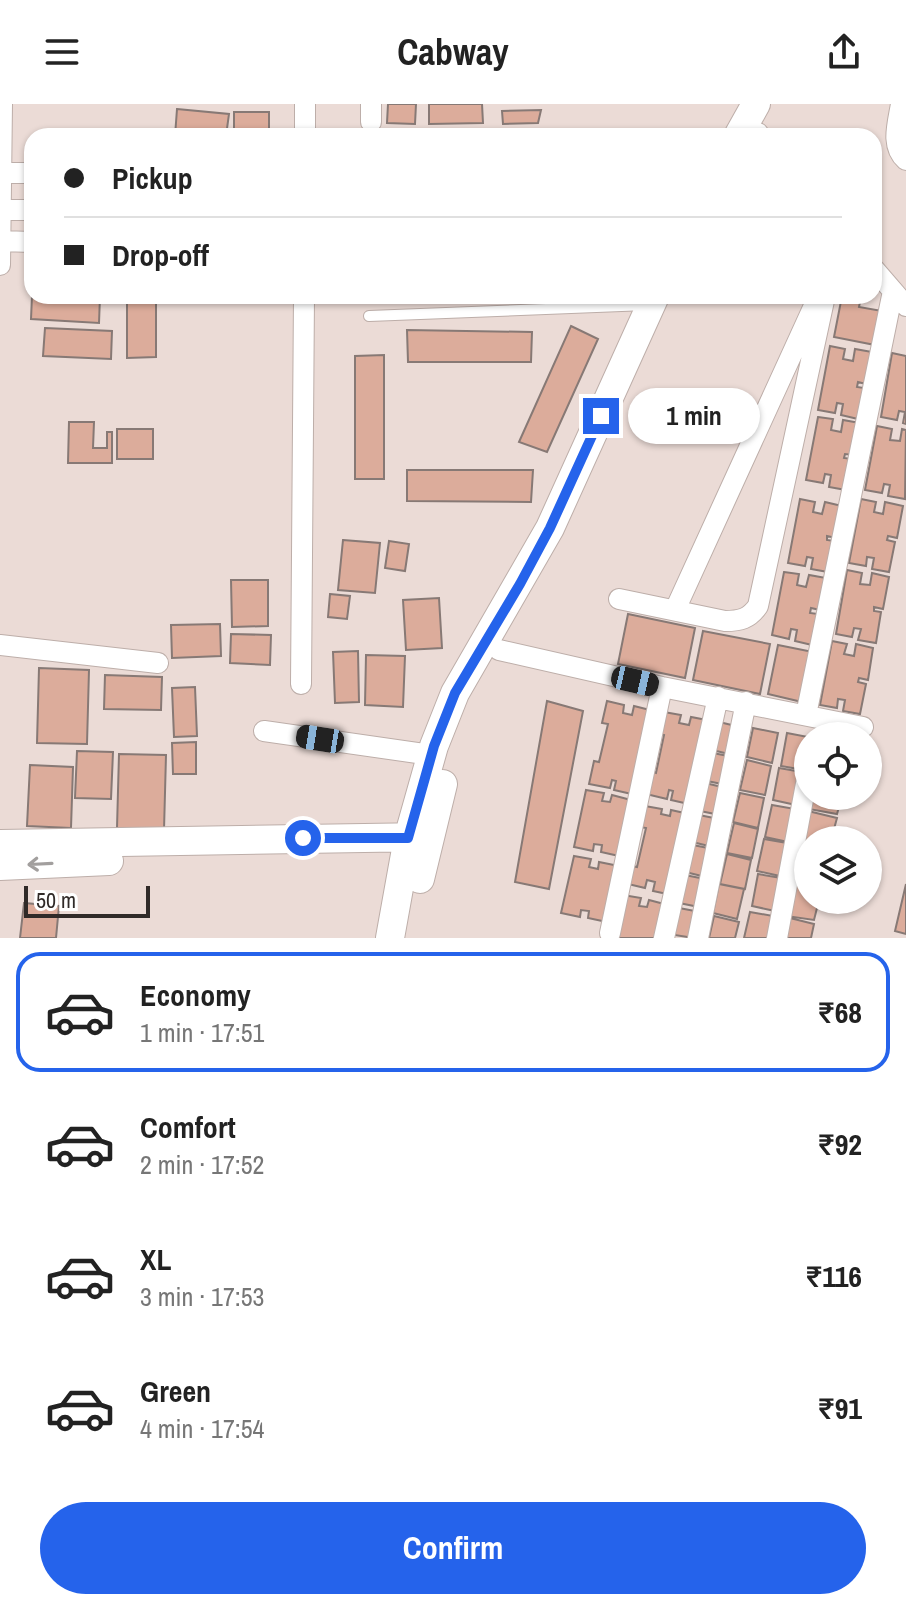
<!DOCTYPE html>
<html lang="en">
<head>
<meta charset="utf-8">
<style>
  body { margin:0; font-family:"Archivo Narrow",sans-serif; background:#f2f2f2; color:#222; height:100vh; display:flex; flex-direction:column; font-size:30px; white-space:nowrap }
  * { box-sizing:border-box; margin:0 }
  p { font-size:26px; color:#767676 }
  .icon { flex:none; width:44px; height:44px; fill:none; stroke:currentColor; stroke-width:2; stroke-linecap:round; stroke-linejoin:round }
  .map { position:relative; height:834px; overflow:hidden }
  .side { display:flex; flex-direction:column; background:#fff; flex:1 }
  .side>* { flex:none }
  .guide { position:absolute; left:24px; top:24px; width:858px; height:176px; border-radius:24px; box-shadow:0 2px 6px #0004; display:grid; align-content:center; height:176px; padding:0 40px; background:#fff }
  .tools { position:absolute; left:794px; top:618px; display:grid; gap:16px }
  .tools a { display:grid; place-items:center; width:88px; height:88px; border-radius:50%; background:#fff; box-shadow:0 2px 6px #0004; font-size:40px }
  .scale { position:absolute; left:24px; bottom:20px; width:126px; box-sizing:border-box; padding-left:8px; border:4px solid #302a28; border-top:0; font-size:22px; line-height:28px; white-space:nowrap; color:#302a28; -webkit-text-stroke:6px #fff; paint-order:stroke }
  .end { position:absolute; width:36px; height:36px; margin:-18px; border:10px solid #2563eb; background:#fff; box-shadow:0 0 0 4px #fff }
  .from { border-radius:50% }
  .bubble { position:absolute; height:56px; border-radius:28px; background:#fff; box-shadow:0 2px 6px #0004; font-size:26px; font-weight:700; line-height:56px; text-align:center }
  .car { position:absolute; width:24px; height:48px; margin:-24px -12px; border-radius:10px; box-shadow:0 0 6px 2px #0007; background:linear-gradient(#222 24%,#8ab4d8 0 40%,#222 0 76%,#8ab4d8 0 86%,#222 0) }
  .guide b { display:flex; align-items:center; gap:28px; height:76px; font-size:30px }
  .guide b+b { border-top:2px solid #e0e0e0 }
  .guide i { width:20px; height:20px; background:#222 }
  ul { padding:14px 0 0; list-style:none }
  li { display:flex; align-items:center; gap:24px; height:120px; margin:0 16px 12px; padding:0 24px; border:4px solid transparent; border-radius:24px }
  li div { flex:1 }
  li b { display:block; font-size:30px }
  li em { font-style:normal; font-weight:700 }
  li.active { border-color:#2563eb }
  li>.icon { width:72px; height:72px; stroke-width:1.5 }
  .button { display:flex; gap:16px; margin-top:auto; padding:16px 40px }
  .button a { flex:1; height:92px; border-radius:48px; background:#2563eb; color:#fff; font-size:32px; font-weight:700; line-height:92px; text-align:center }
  header { display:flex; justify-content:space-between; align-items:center; height:104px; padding:0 40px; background:#fff; font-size:36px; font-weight:700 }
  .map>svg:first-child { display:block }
  .building { fill:#dcac9b; stroke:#877975; stroke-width:2 }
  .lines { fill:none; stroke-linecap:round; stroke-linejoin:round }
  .lane-casing { stroke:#bdaea9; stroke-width:12 }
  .street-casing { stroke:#bdaea9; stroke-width:22 }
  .secondary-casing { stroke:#bdaea9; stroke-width:30 }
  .lane { stroke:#fff; stroke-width:10 }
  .street { stroke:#fff; stroke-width:20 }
  .secondary { stroke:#fff; stroke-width:28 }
  .oneway { stroke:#a29f9e }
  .route { stroke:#2563eb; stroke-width:10 }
</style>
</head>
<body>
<header><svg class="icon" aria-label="menu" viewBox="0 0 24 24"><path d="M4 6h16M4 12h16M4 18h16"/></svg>Cabway<svg class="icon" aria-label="share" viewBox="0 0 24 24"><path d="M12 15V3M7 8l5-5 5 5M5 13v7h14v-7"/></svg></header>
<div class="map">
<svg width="906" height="834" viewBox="0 0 906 834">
  <rect width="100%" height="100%" fill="#ebdbd6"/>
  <path class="building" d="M388,0H416L415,20L387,19Z
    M429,0H482L483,19L429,20Z
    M177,5L229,10L226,32H175Z
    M541,6L538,19L503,20L502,7Z
    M234,8H269V32H234Z
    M32,192H100L99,219L31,215Z
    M127,192H156V253L127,254Z
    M842,192L861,193L859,203L882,207L875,241L834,233Z
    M571,222L598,235L547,348L519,338Z
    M45,224L112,227L111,255L43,252Z
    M407,226L532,228L531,258H408Z
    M830,242L845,245L843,255L853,257L855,245L872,248L866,280L858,278L857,283L864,284L858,315L841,311L843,300L837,299L835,309L818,306Z
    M892,249L906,252V320L903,319L905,308L899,307L897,316L881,313Z
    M384,251V375H355V252Z
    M818,313L833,315L831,326L841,328L843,316L860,319L854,351L845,350L844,354L852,355L846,386L829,383L831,371L825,370L823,379L806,376Z
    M69,318H94L93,344H107V328H112V359H68Z
    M877,322L892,325L890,336L900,337L902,325L906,326L905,395L888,392L890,381L884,380L882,389L865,386Z
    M117,325H153V355H117Z
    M407,366H533L531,398L407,397Z
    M800,395L815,398L813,408L822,410L825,398L842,402L836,434L827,432V436L834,437L828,468L811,465L813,454L807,453L805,462L788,459Z
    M861,395L876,398L874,408L883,410L885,398L903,402L897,434L888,432L887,436L895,438L889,468L872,465L874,454L867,453L866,462L849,459Z
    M343,436L380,439L375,489L338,486Z
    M389,437L409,440L405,467L385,464Z
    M847,466L862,469L860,480L870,481L872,469L889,473L883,505L874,503V507L881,508L876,539L858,536L861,525L854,524L852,533L836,530Z
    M784,468L799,470L797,481L806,483L809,471L826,474L820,506L811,504L810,509L818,510L812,541L795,537L797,526L791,525L789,535L772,531Z
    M231,476H268V522L232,523Z
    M330,490L350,492L347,515L328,513Z
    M439,494L442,544L406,546L403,496Z
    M628,510L695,524L685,574L618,560Z
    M220,520L221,552L172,554L171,521Z
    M703,527L770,540L760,590L693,576Z
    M231,530L271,531L270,561L230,559Z
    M832,537L847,540L844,550L854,552L856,540L873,544L868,576L859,574L858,578L866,580L860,610L843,607L845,596L838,595L837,604L820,601Z
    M778,541L813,548L802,598L768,590Z
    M358,547L359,598L335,599L333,548Z
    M366,551L405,552L403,603L365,601Z
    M39,564L89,566L87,640L37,639Z
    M105,571L162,573L161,606L104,605Z
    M195,583L197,632L174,633L172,584Z
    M547,597L583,607L549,785L515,778Z
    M607,597L624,601L623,609L632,611L634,602L650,606L636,691L614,686L616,677L612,676L610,684L589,680L594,657L599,658L608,620L602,619Z
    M664,608L681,611L679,619L689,621L691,613L707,616L693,701L671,696L673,687L669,686L667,695L646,690L651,667L656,669L664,631L659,630Z
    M715,617L740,623L733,651L708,645Z
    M753,624L778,629L772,659L747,653Z
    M787,629L808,633L804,666L781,662Z
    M196,638V670H173L172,639Z
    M77,647L113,648L111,695L75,694Z
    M708,648L733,653L727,681L702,676Z
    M119,650L166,651L164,726L117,724Z
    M747,656L771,662L765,691L740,686Z
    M30,661L73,663L71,724L27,722Z
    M779,664L802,668L796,701L773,696Z
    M701,678L726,684L720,711L695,706Z
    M586,686L604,689L602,697L610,698L612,691L631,696L619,752L601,748L602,741L594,740L593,747L574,743Z
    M740,689L764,694L758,724L733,718Z
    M812,692H842L837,710L809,705Z
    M772,701L795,705L788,738L765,733Z
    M645,702L662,705L661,710L670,712L671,706L689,710L672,791L653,787L655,778L647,776L645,784L628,780L632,762L637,763L646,724L640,723Z
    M808,707L837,714L831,736H808V742L801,741Z
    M694,710L719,715L713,743L688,737Z
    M734,719L758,725L752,754L727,749Z
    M764,735L787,739L780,772L757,767Z
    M688,740L713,745L706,773L681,767Z
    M802,744L808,745V780L794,777Z
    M727,750L751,756L745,785L720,780Z
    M574,752L591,755L589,763L598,765L599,758L619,762L607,818L588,814L589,807L581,806L580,813L561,809Z
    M680,770L705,775L699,803L674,798Z
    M758,770L781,774L775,807L752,802Z
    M794,779L808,782V796H819L814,816L786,812Z
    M719,780L744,785L737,815L713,809Z
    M906,780V830L895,827Z
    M623,791L641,794L639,802L647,803L649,796L668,801L661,834H614Z
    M24,799L59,802L56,834H20Z
    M674,803L700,808L694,834L668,830Z
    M750,808L773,812L768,834H744Z
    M714,812L739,818L735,834H709Z
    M786,813L814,820L811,834H782Z"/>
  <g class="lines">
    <g class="lane-casing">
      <path id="lane" d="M369,212L647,201"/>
    </g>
    <g class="street-casing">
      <path id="street" d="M371,0V18
        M901,0C898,19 890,42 906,56
        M758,29L760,32
        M305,32V0
        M1,69H32
        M1,106H32
        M0,137L32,138
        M0,161L2,0
        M874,165L906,202
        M619,495L725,517C740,517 749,515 758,502L825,192
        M675,506L813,204
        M0,541L158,559
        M499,546L662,583L863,623
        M301,580L304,192
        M806,611L893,187
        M264,627L431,651
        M610,829L662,583
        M664,834L718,593
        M698,834L746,598
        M777,834L808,669"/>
    </g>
    <g class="secondary-casing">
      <path id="secondary" d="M738,32L756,0
        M0,740L427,733
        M0,762L109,757
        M420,775L443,680
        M390,834L408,734L434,642L455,589L550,424L655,192"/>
    </g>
    <use href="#lane" class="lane"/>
    <use href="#street" class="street"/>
    <use href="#secondary" class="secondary"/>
  </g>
  <defs><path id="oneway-shaft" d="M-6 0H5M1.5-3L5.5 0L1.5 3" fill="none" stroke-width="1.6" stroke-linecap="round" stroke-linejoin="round" transform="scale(2)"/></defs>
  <use class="oneway" href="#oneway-shaft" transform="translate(40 760) rotate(177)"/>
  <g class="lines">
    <path class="route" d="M303,734H408L434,642L455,589L520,480L550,424L601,312"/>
  </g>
</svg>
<div class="tools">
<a><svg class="icon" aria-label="locate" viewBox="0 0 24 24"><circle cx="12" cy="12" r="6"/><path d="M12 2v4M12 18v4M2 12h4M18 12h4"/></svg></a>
<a><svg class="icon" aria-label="layers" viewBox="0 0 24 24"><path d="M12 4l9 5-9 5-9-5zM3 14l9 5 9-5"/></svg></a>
</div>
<div class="scale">50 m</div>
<i class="end from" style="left:303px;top:734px"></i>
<i class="end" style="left:601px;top:312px"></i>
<div class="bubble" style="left:628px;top:284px;width:132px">1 min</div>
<i class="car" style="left:635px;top:577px;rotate:103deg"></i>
<i class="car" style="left:320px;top:635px;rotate:279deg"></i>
<div class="guide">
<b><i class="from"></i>Pickup</b>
<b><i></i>Drop-off</b>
</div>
</div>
<section class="side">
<ul>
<li class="active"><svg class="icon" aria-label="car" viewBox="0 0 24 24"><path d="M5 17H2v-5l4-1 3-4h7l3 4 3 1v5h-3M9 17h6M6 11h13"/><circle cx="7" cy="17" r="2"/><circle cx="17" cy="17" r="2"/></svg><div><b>Economy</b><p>1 min · 17:51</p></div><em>₹68</em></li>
<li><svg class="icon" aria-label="car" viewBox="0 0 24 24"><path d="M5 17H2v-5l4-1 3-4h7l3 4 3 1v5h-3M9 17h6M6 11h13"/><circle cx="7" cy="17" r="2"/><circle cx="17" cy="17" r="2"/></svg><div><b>Comfort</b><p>2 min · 17:52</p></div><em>₹92</em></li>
<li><svg class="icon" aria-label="car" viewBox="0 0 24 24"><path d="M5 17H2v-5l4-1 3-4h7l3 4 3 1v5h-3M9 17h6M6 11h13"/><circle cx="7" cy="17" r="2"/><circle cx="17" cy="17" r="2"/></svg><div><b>XL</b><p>3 min · 17:53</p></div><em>₹116</em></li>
<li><svg class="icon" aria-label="car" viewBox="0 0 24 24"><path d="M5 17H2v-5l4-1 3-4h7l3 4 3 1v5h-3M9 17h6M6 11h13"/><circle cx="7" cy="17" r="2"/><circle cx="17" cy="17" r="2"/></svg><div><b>Green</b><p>4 min · 17:54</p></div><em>₹91</em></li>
</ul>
<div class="button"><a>Confirm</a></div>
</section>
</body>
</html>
